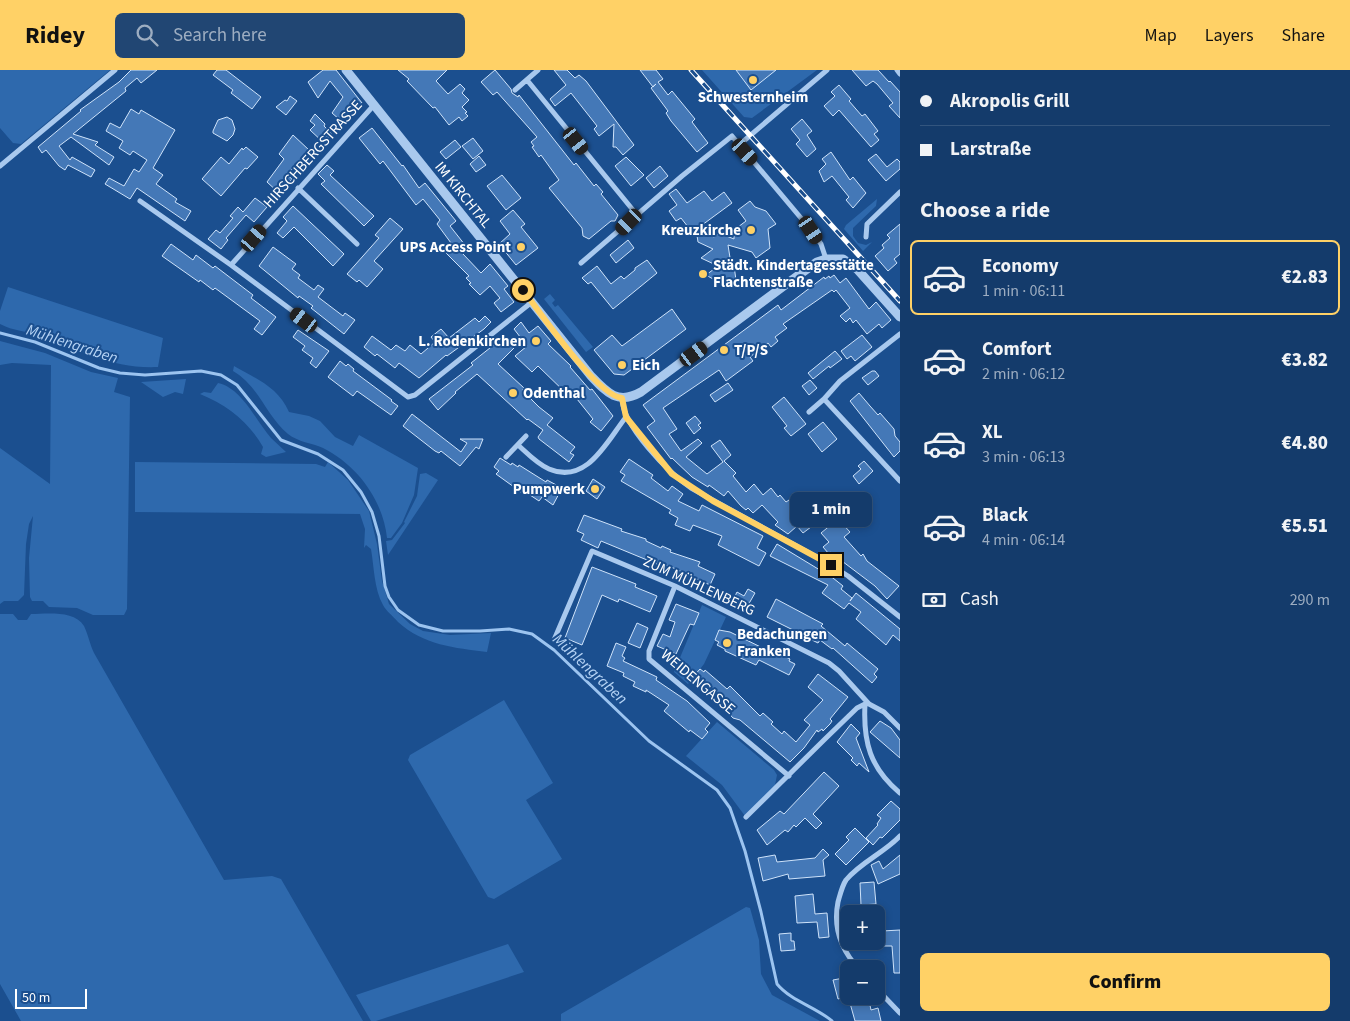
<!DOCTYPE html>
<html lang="en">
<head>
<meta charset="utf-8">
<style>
  body { margin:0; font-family:"Source Sans 3",sans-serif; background:#214673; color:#f1f3f6; height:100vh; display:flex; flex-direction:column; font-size:19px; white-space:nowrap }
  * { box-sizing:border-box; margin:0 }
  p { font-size:16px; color:#9dadc1 }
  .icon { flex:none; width:28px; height:28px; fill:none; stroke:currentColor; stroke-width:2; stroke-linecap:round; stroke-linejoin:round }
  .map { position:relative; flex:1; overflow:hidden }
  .panel { display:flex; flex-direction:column; background:#143b6b; width:450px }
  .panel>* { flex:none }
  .hud { display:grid; align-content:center; height:110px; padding:0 20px; background:#143b6b }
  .controls { position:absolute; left:840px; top:835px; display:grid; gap:10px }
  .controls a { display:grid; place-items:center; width:45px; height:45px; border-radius:8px; background:#143b6b; box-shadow:0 2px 8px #0003,0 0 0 1px #33557e; font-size:25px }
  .scale { position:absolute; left:15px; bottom:12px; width:72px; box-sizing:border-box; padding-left:5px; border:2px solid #fff; border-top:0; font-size:14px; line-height:18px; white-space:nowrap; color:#fff; -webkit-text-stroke:4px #1b4f8f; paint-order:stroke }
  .end { position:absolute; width:22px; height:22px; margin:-11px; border:6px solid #ffd166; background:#111; box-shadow:0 0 0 2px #111 }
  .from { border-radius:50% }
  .bubble { position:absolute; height:35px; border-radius:8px; background:#143b6b; box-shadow:0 2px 8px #0003,0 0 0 1px #33557e; font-size:16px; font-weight:800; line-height:35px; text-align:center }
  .car { position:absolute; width:15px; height:30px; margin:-15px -8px; border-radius:6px; box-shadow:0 0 4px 1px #0007; background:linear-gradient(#222 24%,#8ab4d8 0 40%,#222 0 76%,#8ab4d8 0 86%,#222 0) }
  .hud b { display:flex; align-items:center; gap:18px; height:48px; font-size:19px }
  .hud b+b { border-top:1px solid #33557e }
  .hud i { width:12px; height:12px; background:#f1f3f6 }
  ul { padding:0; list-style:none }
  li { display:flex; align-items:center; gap:15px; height:75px; margin:0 10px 8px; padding:0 10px; border:2px solid transparent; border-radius:8px }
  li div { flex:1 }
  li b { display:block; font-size:19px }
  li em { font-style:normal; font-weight:800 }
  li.current { border-color:#ffd166 }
  li>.icon { width:45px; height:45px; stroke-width:1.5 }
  h2 { padding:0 20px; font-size:22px; line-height:60px }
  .pay { display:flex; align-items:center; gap:12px; height:55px; padding:0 20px; font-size:19px }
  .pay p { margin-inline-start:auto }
  .cta { display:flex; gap:10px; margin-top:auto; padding:10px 20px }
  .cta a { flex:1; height:58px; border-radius:8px; background:#ffd166; color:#111; font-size:20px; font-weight:800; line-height:58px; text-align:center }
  header { display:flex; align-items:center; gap:30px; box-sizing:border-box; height:70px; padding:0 25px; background:#ffd166; color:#111 }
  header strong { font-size:24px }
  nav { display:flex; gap:28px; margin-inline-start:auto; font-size:18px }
  .search { width:350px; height:45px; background:#214673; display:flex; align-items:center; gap:12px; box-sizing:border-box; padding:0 18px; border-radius:8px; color:#9dadc1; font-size:19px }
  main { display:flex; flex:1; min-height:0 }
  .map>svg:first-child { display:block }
  .green { fill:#2e69ad }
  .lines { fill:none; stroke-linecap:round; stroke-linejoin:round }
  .stream { stroke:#9cc4f0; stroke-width:3 }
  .building { fill:#4478b7; stroke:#cfe3fa }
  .minor { stroke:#a9c9ee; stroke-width:5 }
  .tertiary { stroke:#a9c9ee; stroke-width:9 }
  .rail-casing { stroke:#fff; stroke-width:5 }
  .rail { stroke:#1b4f8f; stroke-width:3; stroke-dasharray:9; stroke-linecap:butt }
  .route { stroke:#ffd166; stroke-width:6 }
  .poi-dot { fill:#ffd166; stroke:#1b4f8f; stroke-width:2 }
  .labels { text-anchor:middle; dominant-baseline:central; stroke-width:4; stroke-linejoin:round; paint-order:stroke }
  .poi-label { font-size:15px; font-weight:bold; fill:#fff; stroke:#1b4f8f; text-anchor:start }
  .street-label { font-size:15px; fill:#fff; stroke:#1b4f8f }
  .water-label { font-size:16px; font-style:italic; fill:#b5d3f5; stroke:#1b4f8f }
</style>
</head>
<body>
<header>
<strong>Ridey</strong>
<div class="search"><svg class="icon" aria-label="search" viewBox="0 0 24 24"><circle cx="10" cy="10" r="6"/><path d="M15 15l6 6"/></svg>Search here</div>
<nav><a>Map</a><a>Layers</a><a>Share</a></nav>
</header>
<main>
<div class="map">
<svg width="900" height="951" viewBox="0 0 900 951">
  <rect width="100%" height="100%" fill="#1b4f8f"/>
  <path class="green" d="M0,0H110L21,74L13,73L0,58Z
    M702,0H817L752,48L744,47Z
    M877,129L876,136L853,158V166L858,173L866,175L872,172L863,181L844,159L846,155Z
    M8,217L163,268L158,297C112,299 82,281 40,266C27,261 13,261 0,254V241Z
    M550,224L555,230L552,233L555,237L558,235L593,277L586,282L544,229Z
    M0,271L45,283L91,302L118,308L114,322L130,327L127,539L124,545H93L77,538L49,537L43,531H32L30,527L29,488L33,446L29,454L26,474L24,525L18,531H4L0,534V378L50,414L51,295L12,293L0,295Z
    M234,296C257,309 278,317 289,342L309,346L320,351L335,367L353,376L359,365L418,398L414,425L402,453L391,468H387C383,430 357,395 323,378C312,373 298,372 288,364C266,346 259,316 233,301Z
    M186,309L183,324L175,322L163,327L141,312Z
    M218,313C242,318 256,351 271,368C276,373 281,377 286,382L266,387L261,384L263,377C249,352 227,335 200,324L204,322L211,323Z
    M135,392L316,394L325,397L328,392L348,410L369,441L377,474L382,511L389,534L410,554L423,561L450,565L491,563L487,582C455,578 423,575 398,552C393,546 386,541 383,535C374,519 374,496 371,479L366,475L364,478L365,459L360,444L135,442Z
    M426,403L438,410L388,485L386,471L392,470L405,453L404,452L417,426L420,404Z
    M702,535L726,547L704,594L688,614L674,602Z
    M0,544H13L18,550H27L31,544C47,544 74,540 84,556C88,564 90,575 94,583L224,810L272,806L281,809L363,951H21L0,914Z
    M504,630L553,713L526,730L562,789L494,829L488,827L408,690L410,685Z
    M717,652L774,700L777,705L775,715L745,746L722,715L686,686Z
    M746,837L750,838L759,870L761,904L772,925L820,951H561V944Z
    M508,874L524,902L376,951H371L356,925Z"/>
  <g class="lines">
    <path class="stream" d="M0,263L35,272L99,298L120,303L145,305L201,301L221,305L237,315L281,370L318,384L343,400L361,422L372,442L379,466L385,516L389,527L398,540L419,555L443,561H480L509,559L532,564L554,580L649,671L717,720L730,738L745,781L761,842L777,914C791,931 816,937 832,951"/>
  </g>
  <path class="building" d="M131,0H157L141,13L137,8L125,18L126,21L73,64L98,72L95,75L114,87L109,95L71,67L59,76L70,90L72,87L95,100L91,107L68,95L65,100L59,96L46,80L42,83L38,77L81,41L80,40L119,12Z
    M217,0H226L261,27L252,39L231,23L233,20L213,5Z
    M323,0H336L362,33L340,50L332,43L343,27L330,11L318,28L308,12Z
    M398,0H447L436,11L448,24L460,14L465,19L462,23L469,30L462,37L467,42L465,43L468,46L462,51L459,47L449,55L435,37L433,38L407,11L409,9Z
    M495,0L511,19L512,23L518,27L519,25L574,95L576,93L594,116L596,114L603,122L601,124L618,145L615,151H611L589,169L583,166L582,158L549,118L559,110L541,85L539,87L532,77L534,76L531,72L537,67L497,22L493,25L481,12Z
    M554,0H567L575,8L579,5L586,11L634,75L623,85L616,77H613L614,54L599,66L594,59L597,56L571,23L555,36L550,29L566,15Z
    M640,0H656L663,9L658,12L668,25L672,21L695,49L692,52L708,73L697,82L671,51L666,43L668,41L651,18L656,14L653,17Z
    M736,0H776L751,20Z
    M852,0H878L889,12L890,11L900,22V48L889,36L893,33L877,14L873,11L866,16Z
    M839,15L851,29L849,31L862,46L865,44L878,61L874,64L879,70L871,77L839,40L833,46L824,36L835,26L831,22Z
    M290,26L297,31L286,45L276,37L285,30L287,31Z
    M131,39L139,44L141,40L175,60L153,98L163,105L156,114L177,129L175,132L191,141L185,151L137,118L130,129L105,114L109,108L124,116L134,99L139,102L147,90L133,81L130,85L119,78L123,71L106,61L110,53L120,58Z
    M315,44L325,54L324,56L332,64L324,73L310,60L315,55L310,51Z
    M227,47L232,50L235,59L233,65L227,71L213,63V61L218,50Z
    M802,49L812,61L807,65L816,79L807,87L796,74L800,70L791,59Z
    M372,58L402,96L403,95L419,118L425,113L456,151L450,156L465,175L467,180L463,184L481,203L490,194L508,216L504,219L514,232L501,242L494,233L500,228L490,216L480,225L469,214L471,213L466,208L469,206L442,179L451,173L437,154L440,150L423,129L416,135L383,91L380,94L359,68Z
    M293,65L309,80L287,105L292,109L279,123L267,112L284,89L279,84Z
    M473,68L483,81L473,89L462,76Z
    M455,70L461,77L446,89L440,82Z
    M246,77L258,87L247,99L245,98L221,126L202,109L221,87L229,94L242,78L243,80Z
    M831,82L850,110L853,107L866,123L853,138L846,130L849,127L832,106L824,112L819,101L826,94L822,89Z
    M876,84L887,97L897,89L900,92V99L886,111L868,90Z
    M479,86L486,95L476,102L470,94Z
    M626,87L644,105L631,116L615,96Z
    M327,95L334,101L330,105L374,146L364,156L321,114L325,111L318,104Z
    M660,96L668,106L654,118L646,108Z
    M502,105L521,128L506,140L487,116Z
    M676,119L687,133L704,121L712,131L724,122L732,133L698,158L714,167L719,163L734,169V160L746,151L738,140L750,131L755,137L766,141L776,154L768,159L770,178L756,188L752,182L728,175L731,194L734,196L736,210L727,217L706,205L718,196L701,188L713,179L698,172L696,159L692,162L681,148L676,151L669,141L677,135L669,124Z
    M255,128L267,137L254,152L246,145L226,168L228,170L221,179L208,169L216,160L220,163L233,148L230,146L238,137L243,142Z
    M293,136L344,184L333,196L294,157L283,168L277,163L287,151L283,147Z
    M513,140L525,154L521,157L538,178L516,195L499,174L510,164L500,151Z
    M390,148L403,159L374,191L383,199L367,217L359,210L357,212L347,204L379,168L375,165Z
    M900,154V184L894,189L897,193L888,201L875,186L884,178L882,175L890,168L887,165Z
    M628,170L634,178L616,193L610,185Z
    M171,174L193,190L196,185L213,198L215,196L253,225L251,228L276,247L262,265L254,259L260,251L215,218L213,220L200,210L199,212L162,186Z
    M273,177L296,194L292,199L300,205L298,208L314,220L318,215L324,219L318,227L343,246L345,243L355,250L344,264L311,238L313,236L299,226L298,228L259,196Z
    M647,190L657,203L613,239L591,212L588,214L582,208L597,196L611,214L621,206L624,209L635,200V198Z
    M834,205L840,213L846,208L869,239L876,232L891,250L882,258L879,254L867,264L856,250L853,253L850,248L846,252L840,246L850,238L836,220L834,222L832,220L783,254L787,258L775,267L778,271L771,277L768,273L750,287L753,291L726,311L719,300L663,338L677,359L669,364L681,381L698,369L702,373L686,387L707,404L723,392L711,376L720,370L731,385L724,391L736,403L733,406L746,422L754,414L763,425L771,418L778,427L780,425L786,432L789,430L796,436L811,457L803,463L797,456L788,464L775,455L778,452L762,435L753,443L748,438L746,440L741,436L728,421L724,426L709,415L708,417L692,407L672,388L671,389L647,357L655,351L643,335L778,235L781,240L824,207L825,209L829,206L830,208Z
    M672,239L686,259L624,305L614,304L594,280L612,265L622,276Z
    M485,246L491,252L484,259L447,286L446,285L419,308L399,293L395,298L377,284L375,286L364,277L372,266L391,280L396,275L405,281L410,275L421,284L435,272L431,267L441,259L449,268L475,248L479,252Z
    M521,252L529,263L538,256L551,271L548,274L571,296L570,297L590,320L592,319L613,346L601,361L590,352L593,349L573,324L570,327L538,296L532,302L515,286L527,276L514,259Z
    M298,260L329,281L316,298L310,293L313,288L302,280L305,276L293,267Z
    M862,265L872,277L855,291L851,286L847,289L841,281Z
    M505,266L515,277L498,294L524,318L522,320L539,337L553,348L547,355L575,377L570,383L574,385L569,392L539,369L538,367L543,360L528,349L527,350L477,304L455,322L456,323L438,340L429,329L473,295L471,293Z
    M835,281L842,289L830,298L829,296L813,309L808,303Z
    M340,291L346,296L348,294L354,299L353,301L392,330L391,331L398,336L391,345L357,321L353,326L328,307Z
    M872,301H875L879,306L868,315L862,308Z
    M810,310L817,318L809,325L802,316Z
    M728,313L733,320L715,332L710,325Z
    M859,323L870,336L878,345L880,343L894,359L895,366L900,372V381L894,387L850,331Z
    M784,327L806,354L791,366L784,358L787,356L772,337Z
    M412,344L461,382L467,373L460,369H483L479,379L476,377L460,396L441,381L439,383L435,381L403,356Z
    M695,346L701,353L698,355L701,358L694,364L686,353Z
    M823,352L837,369L822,382L808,364Z
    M500,388L511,395L512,393L518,397L519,395L546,412L547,410L562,418L553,435L542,427L539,431L527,423L525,425L496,404L499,401L494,397Z
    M629,389L653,405L651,408L668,421L672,416L683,424L678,431L699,441L702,435L763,466L757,478L766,483L759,496L718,475L722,466L693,455L690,461L675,455L678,448L669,443L671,440L621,411L625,405L620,402Z
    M864,391L873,401L859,414L853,406L861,399L858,396Z
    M593,409L605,417L597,429L586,421Z
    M584,445L622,459L621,461L646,469V471L661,478L662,476L671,480L670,482L700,492L698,496L715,504L710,515L669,496H665L664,497L601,471L598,478L581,470L584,464L577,461Z
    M838,449L850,462L844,467L861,486L863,484L867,491L899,516L887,529L875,516L830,482L829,484L823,477L829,472L821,463Z
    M777,474L833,508L843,516L841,519L852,528L850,531L856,523L900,559V571L893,565L886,575L856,549L861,542L849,533L844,539L822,523L828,515L770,486Z
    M592,497L636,514L635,517L657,526L650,542L619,529L618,532L602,525L582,575L565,568Z
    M748,519L755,523L747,537L733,530L737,522L744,526Z
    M776,529L823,554L821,556L845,576L847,573L878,599L874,604L877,607L872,613L833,578L832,579L820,570L818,573L810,569L807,562L801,564L767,547Z
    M676,534L699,543L694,555L690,554L676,584L657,576L663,564L670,567L675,552L669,550Z
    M637,553L648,558L640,578L628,573Z
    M719,560L730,562L775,584L776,582L790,589L789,591L795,594L789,605L759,590L756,595L725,581V579L717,575L719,572L715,570Z
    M616,573L626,577L622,586L625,588L623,591L657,607L656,610L687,631L710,653L705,659L708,662L702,669L690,660L689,662L664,641L669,635L646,620V622L633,616L635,612L623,606L624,603L607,596Z
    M700,599L704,602L705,600L727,619L730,616L760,646L763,643L773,652L771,654L782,664L784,661L796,672L810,655L804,650L823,630L808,617L818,604L848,627L830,649L832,651L830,654L823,661L822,659L818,662L817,660L804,678L790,692L740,650L733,648L714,627L694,613L696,610L693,607Z
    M880,651L891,658L900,670V688L870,662Z
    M851,654L860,663L856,668L869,702L859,693L857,696L851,690L853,688L837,672Z
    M824,702L839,716L813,744L822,753L816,759L805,748L796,757L794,755L788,762L785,760L767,775L757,760L780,741L784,744Z
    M891,731L900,739V750L882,768L880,767L873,775L866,768L878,755L877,754L881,748L877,745Z
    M855,758L869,772L846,795L835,784L849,770L846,767Z
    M823,779L829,785L823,790L825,806L789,809L788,804L763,811L758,788L775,785L777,792L815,788Z
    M900,785V804L878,814L871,795L879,791L883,799Z
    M874,812L876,834L861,835L860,813Z
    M813,824L815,844L827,843L829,867L819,868L817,852L797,853L795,826Z
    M900,860V903H894L892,876H884L882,861Z
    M791,863V871H794L795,880L781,881L779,864Z
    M849,907L848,926H868L871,940L878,938L881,951H855L848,926L838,929L833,910Z"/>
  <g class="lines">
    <path class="minor" d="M897,0L900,4
      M527,10L637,145
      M515,20L538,0
      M739,75L827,0
      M0,96L115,0
      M298,118L357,174
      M140,131L231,195L408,327L415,325L532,232
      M866,167L867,154L900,122
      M581,193L682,106L732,66L811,160L821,174L826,189
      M231,195L374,35
      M622,328C622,356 669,403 691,418L831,495L848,506L900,547
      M824,329L900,411
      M809,342L824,329L840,311L900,264
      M518,375C527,383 537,394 549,399C587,415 607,371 626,347
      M506,387L526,366
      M675,516L649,581V589L789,706
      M554,570L592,481L675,516L829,593L839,601L869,634L884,642L900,658
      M866,634H865C863,672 870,698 900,723
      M746,747L825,669L857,638L865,634
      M859,899C841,880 833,857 838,832C840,825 842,816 846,810C861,792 884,783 900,766
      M876,918L900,943"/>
    <path class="tertiary" d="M346,0L591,306C607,323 618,335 641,322L800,204L817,192L826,189H843L857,199L900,247"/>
    <g class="rail-casing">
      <path id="rail" d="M691,0L900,231"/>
    </g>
    <use href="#rail" class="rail"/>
  </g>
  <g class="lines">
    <path class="route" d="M523,220C540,242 597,326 622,328L626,347L672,404L713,431L831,495"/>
  </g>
  <g class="poi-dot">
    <circle cx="753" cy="10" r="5"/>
    <circle cx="751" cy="160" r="5"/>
    <circle cx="521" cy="177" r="5"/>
    <circle cx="703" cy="204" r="5"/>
    <circle cx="536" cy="271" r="5"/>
    <circle cx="724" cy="280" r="5"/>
    <circle cx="622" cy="295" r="5"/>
    <circle cx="513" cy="323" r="5"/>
    <circle cx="595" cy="419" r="5"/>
    <circle cx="727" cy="573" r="5"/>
  </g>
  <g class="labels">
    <g class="poi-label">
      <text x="753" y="27" text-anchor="middle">Schwesternheim</text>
      <text x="741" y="160" text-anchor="end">Kreuzkirche</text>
      <text x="511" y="177" text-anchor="end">UPS Access Point</text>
      <text x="713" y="195">Städt. Kindertagesstätte<tspan x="713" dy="17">Flachtenstraße</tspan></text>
      <text x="526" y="271" text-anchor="end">L. Rodenkirchen</text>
      <text x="734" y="280">T/P/S</text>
      <text x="632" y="295">Eich</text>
      <text x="523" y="323">Odenthal</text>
      <text x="585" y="419" text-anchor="end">Pumpwerk</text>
      <text x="737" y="564">Bedachungen<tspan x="737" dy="17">Franken</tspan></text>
    </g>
    <g class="street-label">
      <text transform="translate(313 84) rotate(-48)">HIRSCHBERGSTRASSE</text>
      <text transform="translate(463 125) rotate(51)">IM KIRCHTAL</text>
      <text transform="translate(699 516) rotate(25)">ZUM MÜHLENBERG</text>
      <text transform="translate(698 612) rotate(40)">WEIDENGASSE</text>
    </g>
    <g class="water-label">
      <text transform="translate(72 274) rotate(18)">Mühlengraben</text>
      <text transform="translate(590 599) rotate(43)">Mühlengraben</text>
    </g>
  </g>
</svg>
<div class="controls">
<a>+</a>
<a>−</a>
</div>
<div class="scale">50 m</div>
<i class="end from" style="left:523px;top:220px"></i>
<i class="end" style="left:831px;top:495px"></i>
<div class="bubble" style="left:790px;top:422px;width:82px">1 min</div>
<i class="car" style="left:576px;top:71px;rotate:141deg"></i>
<i class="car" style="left:745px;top:82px;rotate:138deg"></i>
<i class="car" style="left:629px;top:152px;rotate:225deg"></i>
<i class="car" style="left:811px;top:160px;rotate:146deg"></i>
<i class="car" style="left:254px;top:168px;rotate:41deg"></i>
<i class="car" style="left:304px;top:250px;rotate:307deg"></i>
<i class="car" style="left:694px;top:284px;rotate:54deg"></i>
</div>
<section class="panel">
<div class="hud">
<b><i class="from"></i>Akropolis Grill</b>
<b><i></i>Larstraße</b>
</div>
<h2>Choose a ride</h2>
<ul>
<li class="current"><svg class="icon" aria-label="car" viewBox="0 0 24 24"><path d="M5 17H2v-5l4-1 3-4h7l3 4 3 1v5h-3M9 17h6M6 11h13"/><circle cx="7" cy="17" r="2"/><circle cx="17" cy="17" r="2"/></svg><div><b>Economy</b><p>1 min · 06:11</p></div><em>€2.83</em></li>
<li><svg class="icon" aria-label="car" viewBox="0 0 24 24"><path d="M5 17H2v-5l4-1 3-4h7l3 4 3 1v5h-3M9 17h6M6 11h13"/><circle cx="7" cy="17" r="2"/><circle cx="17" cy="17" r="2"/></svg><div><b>Comfort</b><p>2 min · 06:12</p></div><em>€3.82</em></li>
<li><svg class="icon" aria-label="car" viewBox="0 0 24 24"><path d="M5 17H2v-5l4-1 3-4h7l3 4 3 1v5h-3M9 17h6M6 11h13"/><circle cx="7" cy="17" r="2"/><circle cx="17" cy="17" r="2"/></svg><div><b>XL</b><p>3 min · 06:13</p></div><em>€4.80</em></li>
<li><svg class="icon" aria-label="car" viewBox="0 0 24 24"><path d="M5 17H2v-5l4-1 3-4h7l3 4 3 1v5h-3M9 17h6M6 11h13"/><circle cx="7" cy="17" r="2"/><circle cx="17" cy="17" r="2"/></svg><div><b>Black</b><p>4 min · 06:14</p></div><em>€5.51</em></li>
</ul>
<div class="pay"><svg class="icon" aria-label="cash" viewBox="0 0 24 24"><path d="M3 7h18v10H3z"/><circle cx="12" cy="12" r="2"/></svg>Cash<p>290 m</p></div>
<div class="cta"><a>Confirm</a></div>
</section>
</main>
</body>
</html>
